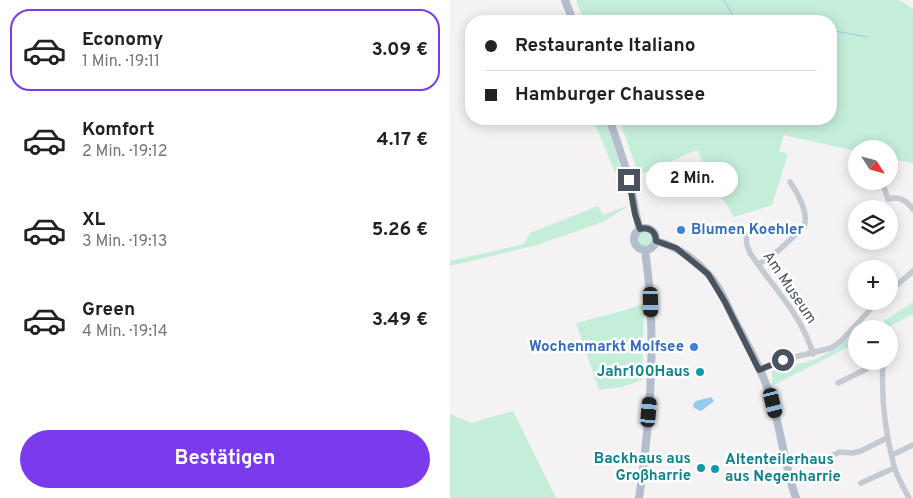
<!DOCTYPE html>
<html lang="de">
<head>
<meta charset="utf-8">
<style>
  body { margin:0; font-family:Overpass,sans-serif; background:#f6f6f6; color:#222; height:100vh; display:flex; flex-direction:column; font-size:19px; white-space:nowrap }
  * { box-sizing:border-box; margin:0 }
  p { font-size:16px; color:#767676 }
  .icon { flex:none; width:28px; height:28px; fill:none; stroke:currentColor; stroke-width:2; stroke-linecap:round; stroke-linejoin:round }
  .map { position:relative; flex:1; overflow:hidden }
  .panel { display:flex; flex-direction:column; background:#fff; width:450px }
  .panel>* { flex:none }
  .top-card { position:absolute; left:15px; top:15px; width:372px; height:110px; border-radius:20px; box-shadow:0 2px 12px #0003; display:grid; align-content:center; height:110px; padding:0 20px; background:#fff }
  .needle { width:32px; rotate:126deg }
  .buttons { position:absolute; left:398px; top:140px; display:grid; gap:10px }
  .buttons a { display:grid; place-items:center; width:50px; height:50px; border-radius:50%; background:#fff; box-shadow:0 2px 12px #0003; font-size:25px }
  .end { position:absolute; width:22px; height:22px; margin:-11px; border:6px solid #4a525e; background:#fff; box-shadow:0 0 0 2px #fff }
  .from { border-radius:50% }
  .bubble { position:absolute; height:35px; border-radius:18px; background:#fff; box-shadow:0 2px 12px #0003; font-size:16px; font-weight:700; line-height:35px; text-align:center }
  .car { position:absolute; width:15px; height:30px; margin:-15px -8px; border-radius:6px; box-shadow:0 0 4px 1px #0007; background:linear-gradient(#222 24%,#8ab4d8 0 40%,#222 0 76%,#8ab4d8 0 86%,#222 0) }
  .top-card b { display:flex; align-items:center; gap:18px; height:48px; font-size:19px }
  .top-card b+b { border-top:1px solid #e0e0e0 }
  .top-card i { width:12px; height:12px; background:#222 }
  ul { padding:9px 0 0; list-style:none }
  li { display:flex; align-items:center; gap:15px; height:82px; margin:0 10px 8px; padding:0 10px; border:2px solid transparent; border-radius:20px }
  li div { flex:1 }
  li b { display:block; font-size:19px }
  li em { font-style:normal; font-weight:700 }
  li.selected { border-color:#7c3aed }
  li>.icon { width:45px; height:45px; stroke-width:1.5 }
  .primary-button { display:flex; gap:10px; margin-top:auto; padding:10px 20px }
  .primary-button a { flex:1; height:58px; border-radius:30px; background:#7c3aed; color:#fff; font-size:20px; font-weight:700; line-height:58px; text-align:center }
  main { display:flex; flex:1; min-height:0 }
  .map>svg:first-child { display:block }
  .green { fill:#c4eeda }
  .water { fill:#94cbe8 }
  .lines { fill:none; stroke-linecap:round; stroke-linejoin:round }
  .stream { stroke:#94cbe8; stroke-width:1 }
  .minor { stroke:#c3cad2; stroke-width:5.5 }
  .major { stroke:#b3bdce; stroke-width:8 }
  .route { stroke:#4a525e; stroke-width:6 }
  .shop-dot { fill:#3f7fe0; stroke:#fff; stroke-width:2 }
  .culture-dot { fill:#0f9aa8; stroke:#fff; stroke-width:2 }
  .labels { text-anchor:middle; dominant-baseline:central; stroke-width:5; stroke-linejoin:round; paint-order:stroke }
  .shop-label { font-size:15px; font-weight:bold; fill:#366cbe; stroke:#fff; text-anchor:start }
  .street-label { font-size:15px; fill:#4a525e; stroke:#fff }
  .culture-label { font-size:15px; font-weight:bold; fill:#0d838f; stroke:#fff; text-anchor:end }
</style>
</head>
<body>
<main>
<section class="panel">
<ul>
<li class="selected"><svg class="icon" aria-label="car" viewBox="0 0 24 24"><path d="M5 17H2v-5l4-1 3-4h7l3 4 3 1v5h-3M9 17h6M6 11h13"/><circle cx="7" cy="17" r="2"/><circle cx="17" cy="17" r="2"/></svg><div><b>Economy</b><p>1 Min. · 19:11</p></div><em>3.09 €</em></li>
<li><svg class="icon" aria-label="car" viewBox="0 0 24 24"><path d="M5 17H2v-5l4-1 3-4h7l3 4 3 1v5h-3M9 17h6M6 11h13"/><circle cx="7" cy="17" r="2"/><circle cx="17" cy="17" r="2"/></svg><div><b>Komfort</b><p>2 Min. · 19:12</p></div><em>4.17 €</em></li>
<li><svg class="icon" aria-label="car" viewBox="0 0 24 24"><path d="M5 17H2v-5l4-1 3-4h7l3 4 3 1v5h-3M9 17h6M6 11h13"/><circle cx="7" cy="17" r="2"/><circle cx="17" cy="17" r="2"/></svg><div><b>XL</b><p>3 Min. · 19:13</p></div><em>5.26 €</em></li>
<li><svg class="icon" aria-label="car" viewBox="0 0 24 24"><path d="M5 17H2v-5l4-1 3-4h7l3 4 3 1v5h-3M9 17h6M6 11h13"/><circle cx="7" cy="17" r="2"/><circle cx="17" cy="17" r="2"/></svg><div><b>Green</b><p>4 Min. · 19:14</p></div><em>3.49 €</em></li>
</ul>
<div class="primary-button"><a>Bestätigen</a></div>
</section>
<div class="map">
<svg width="463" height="498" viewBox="0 0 463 498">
  <rect width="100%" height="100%" fill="#f4f2f2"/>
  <path class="green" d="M126,0H449L463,9V163L439,158V149H406V151L334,135L329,151L338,154L322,205L284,217L267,190L247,150L189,175L169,119H381V21H134Z
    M143,119H154L167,154L174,184L167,186L165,182L168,180Z
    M180,205L153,222L87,245L0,266V261L74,244L80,233L148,206L153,215Z
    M185 239a9 9 0 1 1 18 0a9 9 0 1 1-18 0Z
    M463,302V314L434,329H407L411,325L431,323Z
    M194,303L192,380L172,387L149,390L126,323L176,310Z
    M406,329V343L322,386V371L364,360L388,347Z
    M63,411L106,498H0V414L21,423Z"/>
  <path class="water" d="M261,397L264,401L251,411L244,408L243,404L246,401Z"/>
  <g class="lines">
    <path class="stream" d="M274,0L286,21
      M381,31H385L418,37"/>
    <path class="minor" d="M432,181L438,199C449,196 456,200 463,209
      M296,236L297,245L300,253C322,286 352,315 363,354
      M308,265L329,250L354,227C359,214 348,193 340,182
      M439,292L463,271
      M433,361C431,396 435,432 444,466C447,477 454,488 459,498
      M309,370L333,360L381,348L391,341L428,301
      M388,383L425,365L433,364
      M442,455L463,445
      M377,458L390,452L403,453L411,451L437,438
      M411,483L444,468"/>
    <path class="major" d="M115,0L123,21
      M159,119C167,141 175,163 181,187C184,201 185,215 190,229
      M184 239a11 11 0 1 1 22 0a11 11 0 1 1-22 0Z
      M206,241C225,246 244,258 257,273C269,285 276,303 284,319C298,346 315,375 323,405C332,436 335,468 346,498
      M189,498C201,416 207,332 195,250"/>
  </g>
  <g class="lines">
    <path class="route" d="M179,180L185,214L190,229C199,226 206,232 206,241L226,248L258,274L275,302L309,370L333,360"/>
  </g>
  <g class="shop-dot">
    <circle cx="231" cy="230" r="5"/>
    <circle cx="244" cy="347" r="5"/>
  </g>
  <g class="culture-dot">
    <circle cx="250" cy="372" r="5"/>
    <circle cx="251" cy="468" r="5"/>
    <circle cx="265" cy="469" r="5"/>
  </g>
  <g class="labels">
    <g class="shop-label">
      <text x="241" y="230">Blumen Koehler</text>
      <text x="234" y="347" text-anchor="end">Wochenmarkt Molfsee</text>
    </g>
    <g class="street-label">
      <text transform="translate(339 288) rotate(56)">Am Museum</text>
    </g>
    <g class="culture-label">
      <text x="240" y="372">Jahr100Haus</text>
      <text x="241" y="459">Backhaus aus<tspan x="241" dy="17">Großharrie</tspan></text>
      <text x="275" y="460" text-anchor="start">Altenteilerhaus<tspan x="275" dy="17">aus Negenharrie</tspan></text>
    </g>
  </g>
</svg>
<div class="buttons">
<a><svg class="needle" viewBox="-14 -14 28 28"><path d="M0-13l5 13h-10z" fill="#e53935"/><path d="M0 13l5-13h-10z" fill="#767676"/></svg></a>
<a><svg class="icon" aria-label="layers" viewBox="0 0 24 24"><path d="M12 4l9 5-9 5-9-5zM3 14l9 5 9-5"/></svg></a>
<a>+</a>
<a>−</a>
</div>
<i class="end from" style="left:333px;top:360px"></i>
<i class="end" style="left:179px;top:180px"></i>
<div class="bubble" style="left:196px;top:162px;width:92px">2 Min.</div>
<i class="car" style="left:201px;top:302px;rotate:179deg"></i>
<i class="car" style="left:323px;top:403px;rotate:166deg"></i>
<i class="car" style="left:199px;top:412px;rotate:5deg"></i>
<div class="top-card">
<b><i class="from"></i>Restaurante Italiano</b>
<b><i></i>Hamburger Chaussee</b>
</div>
</div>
</main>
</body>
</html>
